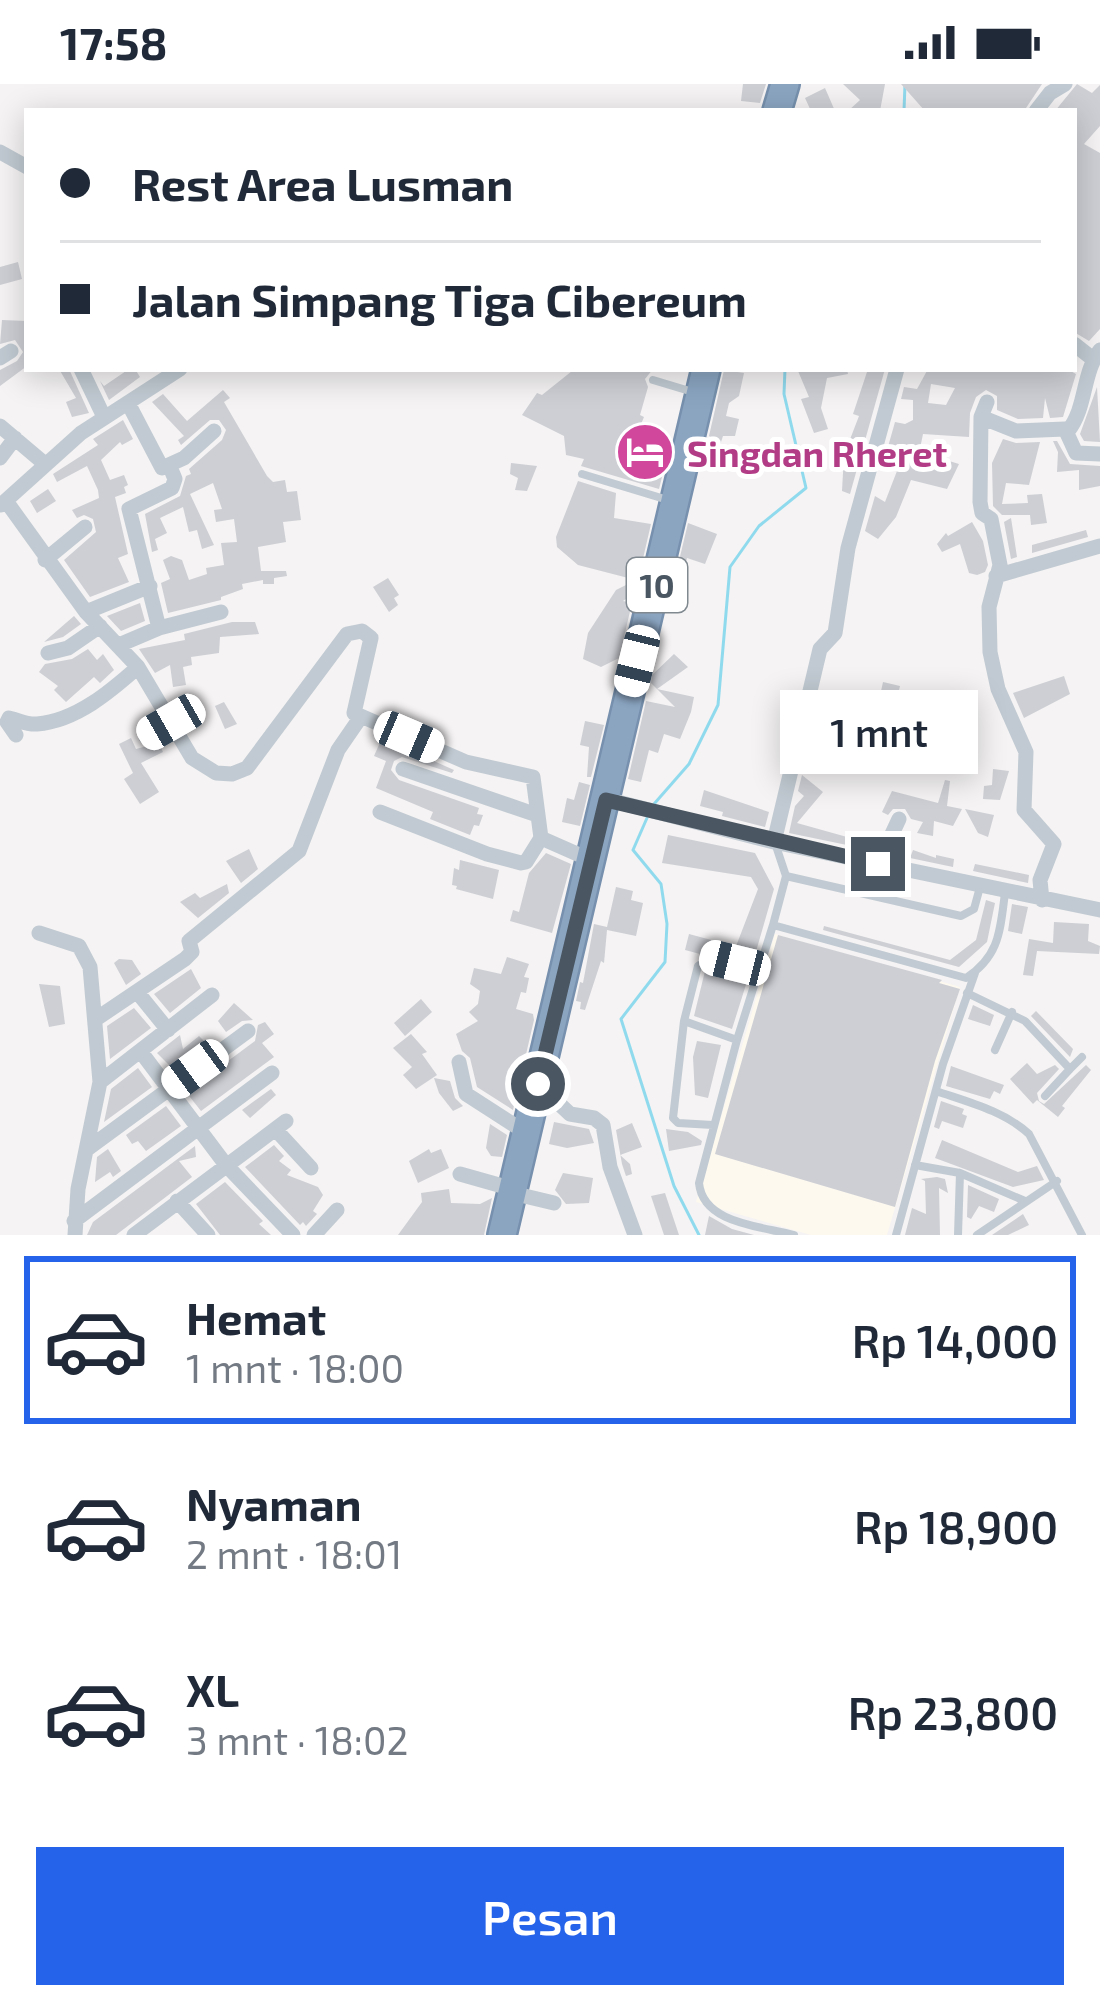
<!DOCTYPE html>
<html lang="id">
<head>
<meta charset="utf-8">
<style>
  body { margin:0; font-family:"Exo 2",sans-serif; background:#f2f2f3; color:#1f2937; height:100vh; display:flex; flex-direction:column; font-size:45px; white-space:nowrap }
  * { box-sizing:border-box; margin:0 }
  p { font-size:39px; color:#747a83 }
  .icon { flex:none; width:66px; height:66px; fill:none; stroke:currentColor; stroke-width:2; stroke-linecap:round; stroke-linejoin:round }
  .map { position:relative; height:1151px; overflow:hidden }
  .panel { display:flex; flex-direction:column; background:#fff; flex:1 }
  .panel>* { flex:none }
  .hud { position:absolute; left:24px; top:24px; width:1053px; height:264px; border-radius:0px; box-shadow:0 6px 30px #0003; display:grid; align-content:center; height:264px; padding:0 36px; background:#fff }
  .end { position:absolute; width:54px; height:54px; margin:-27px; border:15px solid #4a5661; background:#fff; box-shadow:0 0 0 6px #fff }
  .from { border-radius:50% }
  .bubble { position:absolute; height:84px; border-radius:0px; background:#fff; box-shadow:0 6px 30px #0003; font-size:39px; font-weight:600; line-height:84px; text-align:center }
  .car { position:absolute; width:36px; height:72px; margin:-36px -18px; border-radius:15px; box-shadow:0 0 9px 3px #0007; background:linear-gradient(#fff 24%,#345 0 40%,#fff 0 76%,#345 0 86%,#fff 0) }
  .hud b { display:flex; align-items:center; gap:42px; height:114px; font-size:45px }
  .hud b+b { border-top:3px solid #e0e1e3 }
  .hud i { width:30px; height:30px; background:#1f2937 }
  ul { padding:21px 0 0; list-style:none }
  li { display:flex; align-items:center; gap:36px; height:168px; margin:0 24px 18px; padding:0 12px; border:6px solid transparent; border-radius:0px }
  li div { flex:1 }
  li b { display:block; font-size:45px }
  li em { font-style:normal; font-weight:600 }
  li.on { border-color:#2563eb }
  li>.icon { width:108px; height:108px; stroke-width:1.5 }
  .primary-button { display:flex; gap:24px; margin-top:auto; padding:24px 36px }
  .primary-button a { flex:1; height:138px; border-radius:0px; background:#2563eb; color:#fff; font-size:48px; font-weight:600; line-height:138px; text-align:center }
  .status { display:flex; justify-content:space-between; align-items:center; height:84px; padding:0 60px; background:#fff; direction:ltr }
  .status svg { height:33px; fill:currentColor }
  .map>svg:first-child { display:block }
  .commercial { fill:#fdf9ef }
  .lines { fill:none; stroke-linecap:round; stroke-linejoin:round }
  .stream { stroke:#90daee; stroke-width:3 }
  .building { fill:#cdcfd5; fill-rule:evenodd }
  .highway-casing { stroke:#7690ad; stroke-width:32 }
  .lane { stroke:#c1cad2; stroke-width:8 }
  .street { stroke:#c1cad2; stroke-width:15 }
  .highway { stroke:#8ba5c1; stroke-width:27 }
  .route { stroke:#4a5661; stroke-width:15 }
  .labels { text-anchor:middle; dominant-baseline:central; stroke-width:10; stroke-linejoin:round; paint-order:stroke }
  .shield { fill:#fff; stroke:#808990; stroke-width:3 }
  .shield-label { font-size:33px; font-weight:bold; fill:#4a5661 }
  .hotel-label { font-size:36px; font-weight:bold; fill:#b23c85; stroke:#fff; text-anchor:start }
</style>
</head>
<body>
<div class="status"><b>17:58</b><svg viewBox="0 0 49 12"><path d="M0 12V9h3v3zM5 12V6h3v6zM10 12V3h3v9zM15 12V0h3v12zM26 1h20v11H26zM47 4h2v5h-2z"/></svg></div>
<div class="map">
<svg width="1100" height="1151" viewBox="0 0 1100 1151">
  <rect width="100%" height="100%" fill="#f5f3f3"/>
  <path class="commercial" d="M775,850L960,903L887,1151H811L696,1118Z"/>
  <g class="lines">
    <path class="stream" d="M904,27L905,0
      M654,720L689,680L718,621L730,483L759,442L806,404L784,310L785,285
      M647,734L633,766L661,800L667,840L665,878L621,935L674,1102L699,1151"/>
  </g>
  <path class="building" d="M743,0H766L760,19L741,17Z
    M843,0H885L880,27H848L860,16Z
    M901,0H1042L1024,27H925Z
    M1077,0L1092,9L1100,1V42L1084,60L1100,69V245L1089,257L1074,248V27H1055Z
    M825,4L835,27H811L805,14Z
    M18,178L22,195L0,201V183Z
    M2,236L27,237V282L0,302V286L17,277L23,268L15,256L0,260Z
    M59,285H69L89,329L72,333L66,318L76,314Z
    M129,285H135L140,293L109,316L100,297L104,302Z
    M653,285L645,295L648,303L640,331L644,333L628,371L654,378L662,362L669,365L659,405L581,382L584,375L566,371L564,352L522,331L537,309L542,311L572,287Z
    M805,285H847L848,290L827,294L821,324L828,345L814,349L801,315L809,313L798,287Z
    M868,285H885L850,410L842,407L844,371L859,332L853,330Z
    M928,285H1067L1076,290L1063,333L1050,334L1045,314L1043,334L1018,335L997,326V312L986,306L976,313L970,329L969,353L923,350L916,384L936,373L959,380L947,405L911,396L896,433L878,455L865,447L875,412L885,418L897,387L882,384L895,338L905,340L913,336V316L901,315L904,303L917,305ZM931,300L955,304L946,321L928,319Z
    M724,286L744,289L739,312L729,319L726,332L739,335L735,352H723L720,361L709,352Z
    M1097,303L1100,358L1084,357L1080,350Z
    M223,306L230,314L224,318L267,392L273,398L285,396L287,408L297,407L301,436L283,438L286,458L258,463L261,487H286L287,492L274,494V500H263V496L242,500L243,505L221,513V516L168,529L161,499L170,495L163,476L171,472L182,476L189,496L207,490L206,484L224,481L221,459L237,458L234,435L216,438L214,426L222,425L213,399L190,410L214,461L202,465L197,446L189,448L183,423L160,434L167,449L155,455L158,466L152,468L145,430L180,412L186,392L191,390L189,385L222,356L226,346L219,336H210L181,361L178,356L184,352L152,318L163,310L187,337Z
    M123,336L133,355L122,361L120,358L101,376L110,396L124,391L128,401L124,403L126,409L115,413L128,470L118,474L129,498L90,513L64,476L96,448L93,435L84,431L77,434L72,426L99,414L98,406L87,382L57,398L53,390L98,361L93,355Z
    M1003,355L1016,359L1040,358L1029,401L1006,399L1002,420L1028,419L1027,411L1042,410L1047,439L1031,441L1030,431H1002L993,422L992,379Z
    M1053,357H1057L1070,380L1100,382V402L1079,406V386L1057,388L1058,368Z
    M511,379L537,382L527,407L515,406L518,394L510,390Z
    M578,397L616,409L614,434L651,440L635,509L623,517L632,519L619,574L601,583L583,575L588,549L616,506L636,496L578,481L557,463L556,453Z
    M48,405L56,417L37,429L30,417Z
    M1011,434L1017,473L1011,475L1004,438Z
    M972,438L983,457L988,481L985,488L977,491L969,489L960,460L942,468L937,460L946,449L948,452Z
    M688,439L717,450L705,480L687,474L685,483L678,481Z
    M1086,446L1088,453L1032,469V461Z
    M388,494L399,511L394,514L398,521L389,528L373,503Z
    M140,519L145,537L121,547L107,532Z
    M74,532L81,540L63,553L44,558Z
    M232,538H255L259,550L220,553L219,569L191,573L192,581L183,583L186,601L173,603L170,581L155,589L139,565L185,556L184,550Z
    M88,565L97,576L103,570L114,586L100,599L94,593L66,618L54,606L58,602L39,588L45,580L72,575Z
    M674,570L688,583L657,605L651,599L652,591Z
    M1064,592L1070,610L1024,634L1013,609Z
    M883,598L900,602L891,641L868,636L859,667L828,659L823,678L810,675L823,606L878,621Z
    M657,605L694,613L691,628L680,655L664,650L658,669L649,666L641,698L628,695L646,617L675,623Z
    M224,618L237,640L225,645L215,622Z
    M585,637L604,641L591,693H587L589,663L580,661Z
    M131,654L136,665L159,659L163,668L141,679L159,708L140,720L124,695L133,689L119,660Z
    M382,654L454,686L452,689L402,673L394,677L391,686L399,696L479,724L477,730L483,731L479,742L474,741L470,751L430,735L433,728L376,704L386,677L374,672Z
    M993,685L1009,687L1000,716L983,715L984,702L992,701Z
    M802,691L823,708L797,739L872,760L871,766L789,749L795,722L804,712L798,707Z
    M945,696L950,697L947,722L962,725L953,742L934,737L933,752L917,749L923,738L911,735L905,725H893L888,731L882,728L892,707L938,719Z
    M579,698L590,701L580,742L562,738L567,714L574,716Z
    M704,706L769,728L765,743L722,732L723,728L700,722Z
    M965,725L994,731L988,753L978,749Z
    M668,751L755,769L774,805L755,871L751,870L749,874L733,870L758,805L751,793L662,779Z
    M249,765L258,785L241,799L226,777Z
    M913,766L936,774V771L954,775L953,783L910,774Z
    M546,769L571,780L552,849L510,837L513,826L519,828L529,789Z
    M460,776L499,786L493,815L456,805L457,802L452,801L454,784L459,786Z
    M975,780L1029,791L1028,799L973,787Z
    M227,800L229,809L198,834L180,818L195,809L200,814Z
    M616,803L633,807L631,816L643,819L636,852L607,846L604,879L601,877L585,926L580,925L581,918L576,917L580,898L583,899L594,840L607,843Z
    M986,816L995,819L987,858L959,883L823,846L824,842L950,876L976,856Z
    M1012,820L1028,823L1022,850L1008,847Z
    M1054,838L1089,840L1088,857L1100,862L1099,870L1037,867L1033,892L1023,891L1029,855L1053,859Z
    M689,850L715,857L713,865L700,870L685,866Z
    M778,851L942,896L939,899L960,905L935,977L895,1123L715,1070Z
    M507,873L529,880L524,893L529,894L526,909L521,908L516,925L533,930L534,936L513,1026L477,1003L470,974L462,967L456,950L478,937L469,928L478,920L480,907L470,900L474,884L501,890Z
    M119,875L132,876L141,890L126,901L114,879Z
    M713,882L749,891L732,945L694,932L705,887Z
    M191,885L201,904L170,929L154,910Z
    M39,900L60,902L65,940L49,943Z
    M421,915L432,928L405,952L394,939Z
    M234,919L253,936L242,937L226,948L218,937Z
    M973,921L994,931L990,942L968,935Z
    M134,924L151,944L110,975L107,942Z
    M1036,927L1073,965L1070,973L1031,932Z
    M265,938L274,950L262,959L274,973L201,1027L186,1008L255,957L258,941Z
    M411,950L427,968L422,970L437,991L416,1005L403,991L412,983L393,964Z
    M180,951L183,965L199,952L208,961L174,986L157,969Z
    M697,957L721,961L708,1014L695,1011L693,973Z
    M1027,979L1037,990L1055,981L1059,985L1037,1009L1039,1017L1044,1020L1086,981L1091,986L1062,1022L1065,1024L1058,1033L1037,1016L1033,1020L1010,995Z
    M951,982L1004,1001L1000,1010L994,1007L990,1015L946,1002Z
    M138,984L152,1003L104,1038L111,1005Z
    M434,994L450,997L455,1014L463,1022L453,1027L439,1009Z
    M271,1005L276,1011L250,1034L242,1026Z
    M941,1017L964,1025L962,1030L967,1032L963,1044L942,1037L939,1045L934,1043Z
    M166,1022L181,1042L146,1067L138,1057L132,1060L126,1051Z
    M554,1038L589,1045L594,1059L567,1064L549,1060Z
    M632,1039L642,1063L620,1071L630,1080L632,1090L626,1092L622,1080L616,1046Z
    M490,1040L507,1051L502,1073L491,1072L486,1064Z
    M666,1045L688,1048L702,1057L701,1061L669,1067Z
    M942,1056L1018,1088L1037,1082L1044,1096L1013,1103L935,1074Z
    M274,1061L284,1072L279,1077L291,1086L287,1091L318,1103L323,1111L313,1127L317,1130L306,1142L303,1138L300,1141L245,1083Z
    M195,1062L196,1073L179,1077L192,1093L116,1151H87L93,1138Z
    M108,1065L121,1087L113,1093L110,1088L95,1098L97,1073Z
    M429,1065L431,1069L441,1065L449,1084L418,1099L409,1077Z
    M563,1089L593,1094L589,1119L566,1120L555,1106Z
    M937,1093L945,1095L948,1109L939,1104L940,1151H905L912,1124L926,1130L925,1097L921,1095Z
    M225,1098L263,1137L259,1140L271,1151H220L196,1120Z
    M968,1101L999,1115L994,1128L979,1122L971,1135L967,1133Z
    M449,1105L451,1119L480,1120L492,1114L484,1151H398L422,1118L421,1109Z
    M665,1109L679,1151H664L651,1112Z
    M1023,1130L1029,1141L1008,1151H992Z
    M709,1132L732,1145L754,1151H705Z"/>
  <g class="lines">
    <g class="highway-casing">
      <path id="highway" d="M777,27L785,0
        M502,1151L706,285"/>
    </g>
    <path class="lane" d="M653,296L693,308
      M582,390L668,416
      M786,792L961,832L974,825L980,803
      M773,841L786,792L775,759
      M967,909L1025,937L1070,985L1045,1012
      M684,937L673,1034L678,1039L713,1041
      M737,956L684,937L698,882L711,873L759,885
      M995,966L1012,928
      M1070,985L1082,973
      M936,1007C968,1018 1004,1027 1029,1050L1082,1151
      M915,1081L960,1089L958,1151
      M960,1089L1025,1117
      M794,1151C761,1142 703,1140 699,1099L737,956L773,841L966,894C1000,872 1000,846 1005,809
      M896,1151L943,980L975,889
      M977,1151L1057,1097"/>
    <path class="street" d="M1036,27L1050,9L1065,0
      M0,68L27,83
      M1074,260L1093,275
      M0,274L11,267
      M81,285L104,333
      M987,318L981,333L980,418L982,429L991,435L1000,481L989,523L990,568L998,605L1026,668L1024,726L1054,760L1040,796L1042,816
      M128,319L162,384L184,374L214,347
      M981,333L1016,347L1065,345L1076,369L1100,370
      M0,342L45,380
      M1068,347C1087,323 1082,289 1100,266
      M0,374L15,354
      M6,417L86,528L138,583L192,674L216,689L232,690L247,684L347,550L362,547L371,554L354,629L466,678L533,693L541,754L591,776
      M1,421L81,349L180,285
      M45,476L85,443
      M996,492L1100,462
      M86,528L150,502
      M159,544L129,425L172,404L175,395L170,383
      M119,561L159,544L221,528
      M48,569L68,564L100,542
      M16,651L7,638L9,634C18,636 28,641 37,640C76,637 111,607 138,583
      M146,653L171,638
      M403,685L537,731
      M606,715L774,758L1100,826
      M380,728L487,770L521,779L526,778L541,754
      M774,758L820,565L835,549L848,464L897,285
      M878,780L899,735
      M39,849L79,862L90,883L100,998L78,1105L75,1151
      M138,909L168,946
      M96,935L185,875L192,868L189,857L299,767L338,666L360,634
      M141,968L226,1081L293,1151
      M459,978L466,1010L525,1048
      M100,998L212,911
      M538,1000L570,1030L594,1034L603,1041L610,1083L635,1151
      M276,1046L311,1084
      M86,1066L248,947
      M460,1090L513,1105
      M512,1109L554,1119
      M177,1117L208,1151
      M74,1137L272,989
      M134,1151L286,1037
      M314,1151L337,1126"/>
    <use href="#highway" class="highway"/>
  </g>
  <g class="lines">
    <path class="route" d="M538,1000L606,716L878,780"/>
  </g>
  <defs>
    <g id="hotel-disc" transform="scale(3)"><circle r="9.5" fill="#d1479c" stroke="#fff"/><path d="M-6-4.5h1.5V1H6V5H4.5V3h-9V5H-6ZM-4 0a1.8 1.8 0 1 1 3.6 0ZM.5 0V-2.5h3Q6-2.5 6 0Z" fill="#fff"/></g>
  </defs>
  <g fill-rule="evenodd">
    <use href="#hotel-disc" x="645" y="368"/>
  </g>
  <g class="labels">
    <rect class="shield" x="627" y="474" width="60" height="54" rx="9"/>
    <g class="shield-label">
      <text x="657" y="501">10</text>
    </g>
    <g class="hotel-label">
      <text x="687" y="368">Singdan Rheret</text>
    </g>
  </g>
</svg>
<i class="end from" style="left:538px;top:1000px"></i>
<i class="end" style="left:878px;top:780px"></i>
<div class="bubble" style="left:780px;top:606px;width:198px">1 mnt</div>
<i class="car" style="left:637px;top:577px;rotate:194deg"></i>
<i class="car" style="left:171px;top:638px;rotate:240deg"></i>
<i class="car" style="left:409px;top:653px;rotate:113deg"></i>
<i class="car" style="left:735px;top:879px;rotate:284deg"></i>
<i class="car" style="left:195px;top:985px;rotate:234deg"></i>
<div class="hud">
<b><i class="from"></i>Rest Area Lusman</b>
<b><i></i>Jalan Simpang Tiga Cibereum</b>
</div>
</div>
<section class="panel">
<ul>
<li class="on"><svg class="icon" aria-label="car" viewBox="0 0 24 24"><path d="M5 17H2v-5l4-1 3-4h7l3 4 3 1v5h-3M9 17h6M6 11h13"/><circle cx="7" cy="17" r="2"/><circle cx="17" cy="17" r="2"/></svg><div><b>Hemat</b><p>1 mnt · 18:00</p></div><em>Rp 14,000</em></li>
<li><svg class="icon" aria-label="car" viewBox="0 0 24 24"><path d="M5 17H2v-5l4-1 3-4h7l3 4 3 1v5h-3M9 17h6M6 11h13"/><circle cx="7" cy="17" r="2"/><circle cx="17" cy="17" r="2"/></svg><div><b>Nyaman</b><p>2 mnt · 18:01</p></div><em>Rp 18,900</em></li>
<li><svg class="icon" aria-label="car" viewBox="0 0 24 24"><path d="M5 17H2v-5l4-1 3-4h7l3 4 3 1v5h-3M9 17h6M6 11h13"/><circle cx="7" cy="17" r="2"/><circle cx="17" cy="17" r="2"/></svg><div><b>XL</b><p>3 mnt · 18:02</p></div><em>Rp 23,800</em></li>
</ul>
<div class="primary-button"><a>Pesan</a></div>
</section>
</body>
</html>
